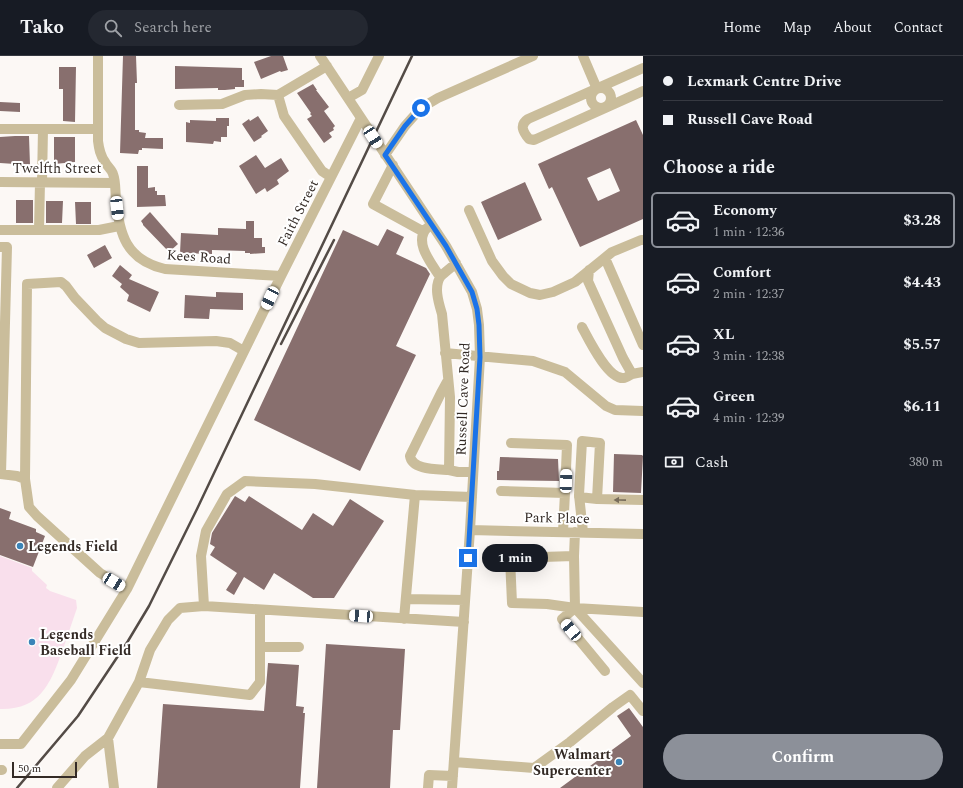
<!DOCTYPE html>
<html lang="en">
<head>
<meta charset="utf-8">
<style>
  body { margin:0; font-family:Spectral,serif; background:#242831; color:#f1f3f6; height:100vh; display:flex; flex-direction:column; font-size:15px; white-space:nowrap }
  * { box-sizing:border-box; margin:0 }
  p { font-size:13px; color:#9ea1a6 }
  .icon { flex:none; width:22px; height:22px; fill:none; stroke:currentColor; stroke-width:2; stroke-linecap:round; stroke-linejoin:round }
  .map { position:relative; flex:1; overflow:hidden }
  .sheet { display:flex; flex-direction:column; background:#171b24; width:320px }
  .sheet>* { flex:none }
  .top-card { display:grid; align-content:center; height:88px; padding:0 20px; background:#171b24 }
  .scale { position:absolute; left:12px; bottom:10px; width:65px; box-sizing:border-box; padding-left:4px; border:2px solid #342b26; border-top:0; font-size:11px; line-height:14px; white-space:nowrap; color:#342b26; -webkit-text-stroke:3px #fff; paint-order:stroke }
  .end { position:absolute; width:18px; height:18px; margin:-9px; border:5px solid #1a73e8; background:#fff; box-shadow:0 0 0 2px #fff }
  .from { border-radius:50% }
  .bubble { position:absolute; height:28px; border-radius:14px; background:#171b24; box-shadow:0 4px 16px #0002; font-size:13px; font-weight:700; line-height:28px; text-align:center }
  .car { position:absolute; width:12px; height:24px; margin:-12px -6px; border-radius:5px; box-shadow:0 0 3px 1px #0007; background:linear-gradient(#fff 24%,#345 0 40%,#fff 0 76%,#345 0 86%,#fff 0) }
  .top-card b { display:flex; align-items:center; gap:14px; height:38px; font-size:15px }
  .top-card b+b { border-top:1px solid #363941 }
  .top-card i { width:10px; height:10px; background:#f1f3f6 }
  ul { padding:0; list-style:none }
  li { display:flex; align-items:center; gap:12px; height:56px; margin:0 8px 6px; padding:0 12px; border:2px solid transparent; border-radius:6px }
  li div { flex:1 }
  li b { display:block; font-size:15px }
  li em { font-style:normal; font-weight:700 }
  li.selected { border-color:#8c9099 }
  li>.icon { width:36px; height:36px; stroke-width:1.5 }
  h2 { padding:0 20px; font-size:18px; line-height:48px }
  .pay { display:flex; align-items:center; gap:10px; height:44px; padding:0 20px; font-size:15px }
  .pay p { margin-inline-start:auto }
  .button { display:flex; gap:8px; margin-top:auto; padding:8px 20px }
  .button a { flex:1; height:46px; border-radius:24px; background:#8c9099; color:#fff; font-size:16px; font-weight:700; line-height:46px; text-align:center }
  header { display:flex; align-items:center; gap:24px; box-sizing:border-box; height:56px; padding:0 20px; background:#171b24; border-bottom:1px solid #363941 }
  header strong { font-size:19px }
  nav { display:flex; gap:22px; margin-inline-start:auto; font-size:14px }
  .search { width:280px; height:36px; background:#242831; display:flex; align-items:center; gap:10px; box-sizing:border-box; padding:0 14px; border-radius:22px; color:#9ea1a6; font-size:15px }
  main { display:flex; flex:1; min-height:0 }
  .map>svg:first-child { display:block }
  .green { fill:#f9dfec }
  .building { fill:#886f6e; fill-rule:evenodd }
  .lines { fill:none; stroke-linecap:round; stroke-linejoin:round }
  .minor { stroke:#cabd9b; stroke-width:10 }
  .rail { stroke:#534b46; stroke-width:2.5 }
  .oneway { fill:#786d5b }
  .route { stroke:#1a73e8; stroke-width:5 }
  .poi-dot { fill:#3b84b8; stroke:#fff; stroke-width:1.5 }
  .labels { text-anchor:middle; dominant-baseline:central; stroke-width:4; stroke-linejoin:round; paint-order:stroke }
  .street-label { font-size:14px; fill:#342b26; stroke:#fff }
  .poi-label { font-size:14px; font-weight:bold; fill:#342b26; stroke:#fff; text-anchor:start }
</style>
</head>
<body>
<header>
<strong>Tako</strong>
<div class="search"><svg class="icon" aria-label="search" viewBox="0 0 24 24"><circle cx="10" cy="10" r="6"/><path d="M15 15l6 6"/></svg>Search here</div>
<nav><a>Home</a><a>Map</a><a>About</a><a>Contact</a></nav>
</header>
<main>
<div class="map">
<svg width="643" height="732" viewBox="0 0 643 732">
  <rect width="100%" height="100%" fill="#fcf8f5"/>
  <path class="green" d="M0,500L32,512V515L47,529L46,532L50,535L76,544L77,552C72,567 67,581 62,596C50,628 40,654 0,653Z"/>
  <path class="building" d="M123,0H136L137,27H135V74H139V76L146,77L145,82H163V93L142,92V94H139L138,98L120,97Z
    M271,0H283L288,14L281,16L280,15L261,23L254,6Z
    M175,10L242,12V24H244V31H235V33L225,34H218V32L175,33Z
    M59,11H76L75,66L63,65V33H59Z
    M313,28L317,34H316L329,51L324,55L335,70L333,72L334,74L329,77L332,81L324,87L307,63L312,60L310,58L311,57L297,37Z
    M0,46L20,47V56L0,55Z
    M258,60L268,75L261,80L262,81L254,86L242,68L249,63L250,65Z
    M216,62H229V70H227V81H221V86L214,85L213,88L186,86V66L190,67V64L216,65Z
    M636,64L643,79V163L580,191L552,131L549,133L538,108ZM610,112L620,135L598,145L587,122Z
    M15,80H29L30,109L0,107V81Z
    M54,81H75V106L54,108Z
    M256,99L265,112L281,102L289,115L277,124L279,128L267,136L265,132L256,138L239,110Z
    M137,110H148V132L155,131V135H157V139H165L166,150L137,151Z
    M525,126L542,164L498,184L481,146Z
    M16,144H33V167H16Z
    M46,145H63L62,167H46Z
    M75,146H91V168H76Z
    M150,156L178,188L169,196L143,169V168L141,165Z
    M246,165H254V182H262V191H265V197L250,198V197H245V195L212,194V198L180,197L181,177L218,179V172L246,173Z
    M387,173L404,181L396,198L426,212L430,218L396,290L416,299L360,415L254,364L343,174L378,190Z
    M105,189L112,202L94,212L87,199Z
    M120,209L132,219L129,223L159,236L150,256L127,245L129,239L120,231L122,228L112,220Z
    M216,236L243,237V254L210,253L209,263L184,262L185,239L216,241Z
    M614,398L642,399L643,400L641,437L613,436Z
    M500,401L558,403L559,425L497,424V415H499Z
    M235,440L245,446L249,440L302,474L313,457L333,470L350,443L384,465L334,542H313L274,517L264,534L244,521L234,539L226,534L237,517L210,499L215,491L210,488L212,477Z
    M0,452L11,456L9,463L36,473V476L45,480L33,511L0,499Z
    M326,588L405,593L400,674H393L390,732H317Z
    M268,607L299,609L296,650L304,651L303,657H305L300,732H157L163,648L264,655Z
    M629,652L643,671V732H560L631,680L617,660Z"/>
  <g class="lines">
    <path class="minor" d="M98,0V85C99,93 100,99 105,106C107,110 112,114 113,118C116,126 115,135 116,143C119,178 126,204 165,213L281,220
      M320,0L446,190L472,236L477,253L479,269L480,301L470,474L452,732
      M583,0L597,33
      M643,12L528,63C519,69 523,76 529,83L534,84L643,35
      M591 42a10 10 0 1 1 20 0a10 10 0 1 1-20 0Z
      M278,39L284,60L322,115L331,121
      M348,42L362,34L379,0
      M179,49L222,48L245,39L261,38L278,39L327,10
      M0,73H98
      M385,99L405,70L421,52L438,42L533,0
      M393,109L373,148L424,176
      M0,126L114,127
      M42,126L43,73
      M469,154L492,205L503,220L511,228L530,237L540,239L553,236L575,226L612,196L641,184H643
      M427,172C413,186 432,208 440,221
      M0,174H99L119,170
      M39,174L40,126
      M0,191H7L1,418
      M605,202L643,289
      M456,207C452,211 446,215 441,220C433,230 439,248 442,258L450,341L449,414L458,416H473
      M589,214L588,225L623,302L632,318L643,316
      M582,271C588,282 608,324 624,322C626,322 630,319 632,318
      M445,297L533,305L565,316L606,350L615,354L643,355
      M447,326L441,337L410,400C412,414 437,413 449,414
      M511,387L567,389L565,437
      M0,418L17,420L25,423L29,451L37,460L100,517L127,533L281,220L361,62
      M25,423L27,228L61,226L66,230L75,242L97,265L105,272L126,283L139,287L216,285L230,287L244,295
      M501,435L565,437L563,476
      M579,441L597,443L643,444
      M470,474L643,478
      M575,476L574,500L510,502L512,547L547,548L575,552L643,556
      M583,476L579,439L582,385L600,387L597,443
      M574,500L575,552L643,627
      M406,543L465,544
      M204,550L201,500L206,475L227,438L245,425L315,428L415,439L472,441
      M575,552L562,563L605,615
      M404,563L415,439
      M260,591H299
      M139,626L250,639L260,626V554
      M108,682L114,732
      M0,688H21L71,624L127,533
      M454,706L534,712L570,686L613,651L630,639L643,655
      M0,714H2
      M57,732L85,700L108,682L139,626L150,594L168,564L180,552L204,550L464,566
      M428,732L429,719L453,720"/>
    <path class="rail" d="M281,288L334,184
      M17,732L78,660L128,585L149,550L197,453L412,0"/>
  </g>
  <defs><path id="oneway-solid" d="M-6-.8H1V-3.2L6.5 0L1 3.2V.8H-6Z"/></defs>
  <use class="oneway" href="#oneway-solid" transform="translate(620 444) rotate(-179)"/>
  <g class="lines">
    <path class="route" d="M421,52L405,70L385,99L446,190L472,236L477,253L479,269L480,301L468,502"/>
  </g>
  <g class="poi-dot">
    <circle cx="20" cy="490" r="4"/>
    <circle cx="32" cy="586" r="4"/>
    <circle cx="619" cy="706" r="4"/>
  </g>
  <g class="labels">
    <g class="street-label">
      <text x="57" y="112">Twelfth Street</text>
      <text transform="translate(298 157) rotate(-63)">Faith Street</text>
      <text transform="translate(199 201) rotate(4)">Kees Road</text>
      <text transform="translate(463 343) rotate(-88)">Russell Cave Road</text>
      <text transform="translate(557 462) rotate(1)">Park Place</text>
    </g>
    <g class="poi-label">
      <text x="28" y="490">Legends Field</text>
      <text x="40" y="578">Legends<tspan x="40" dy="16">Baseball Field</tspan></text>
      <text x="611" y="698" text-anchor="end">Walmart<tspan x="611" dy="16">Supercenter</tspan></text>
    </g>
  </g>
</svg>
<div class="scale">50 m</div>
<i class="end from" style="left:421px;top:52px"></i>
<i class="end" style="left:468px;top:502px"></i>
<div class="bubble" style="left:482px;top:488px;width:66px">1 min</div>
<i class="car" style="left:373px;top:81px;rotate:147deg"></i>
<i class="car" style="left:117px;top:152px;rotate:174deg"></i>
<i class="car" style="left:270px;top:242px;rotate:206deg"></i>
<i class="car" style="left:566px;top:425px;rotate:2deg"></i>
<i class="car" style="left:114px;top:526px;rotate:121deg"></i>
<i class="car" style="left:361px;top:560px;rotate:274deg"></i>
<i class="car" style="left:571px;top:574px;rotate:320deg"></i>
</div>
<section class="sheet">
<div class="top-card">
<b><i class="from"></i>Lexmark Centre Drive</b>
<b><i></i>Russell Cave Road</b>
</div>
<h2>Choose a ride</h2>
<ul>
<li class="selected"><svg class="icon" aria-label="car" viewBox="0 0 24 24"><path d="M5 17H2v-5l4-1 3-4h7l3 4 3 1v5h-3M9 17h6M6 11h13"/><circle cx="7" cy="17" r="2"/><circle cx="17" cy="17" r="2"/></svg><div><b>Economy</b><p>1 min · 12:36</p></div><em>$3.28</em></li>
<li><svg class="icon" aria-label="car" viewBox="0 0 24 24"><path d="M5 17H2v-5l4-1 3-4h7l3 4 3 1v5h-3M9 17h6M6 11h13"/><circle cx="7" cy="17" r="2"/><circle cx="17" cy="17" r="2"/></svg><div><b>Comfort</b><p>2 min · 12:37</p></div><em>$4.43</em></li>
<li><svg class="icon" aria-label="car" viewBox="0 0 24 24"><path d="M5 17H2v-5l4-1 3-4h7l3 4 3 1v5h-3M9 17h6M6 11h13"/><circle cx="7" cy="17" r="2"/><circle cx="17" cy="17" r="2"/></svg><div><b>XL</b><p>3 min · 12:38</p></div><em>$5.57</em></li>
<li><svg class="icon" aria-label="car" viewBox="0 0 24 24"><path d="M5 17H2v-5l4-1 3-4h7l3 4 3 1v5h-3M9 17h6M6 11h13"/><circle cx="7" cy="17" r="2"/><circle cx="17" cy="17" r="2"/></svg><div><b>Green</b><p>4 min · 12:39</p></div><em>$6.11</em></li>
</ul>
<div class="pay"><svg class="icon" aria-label="cash" viewBox="0 0 24 24"><path d="M3 7h18v10H3z"/><circle cx="12" cy="12" r="2"/></svg>Cash<p>380 m</p></div>
<div class="button"><a>Confirm</a></div>
</section>
</main>
</body>
</html>
